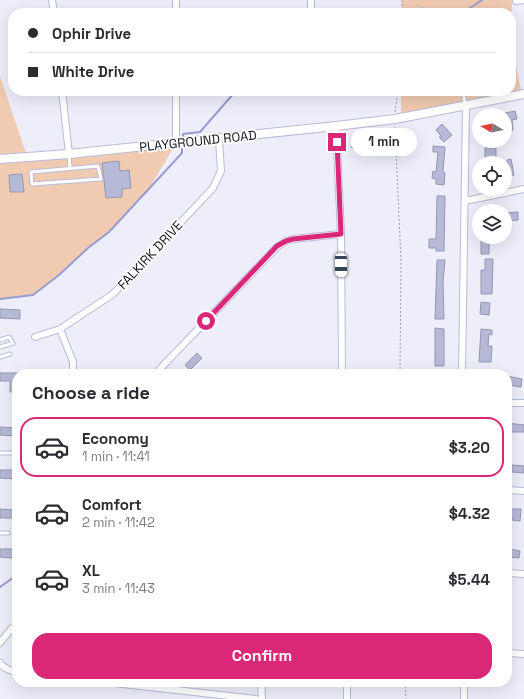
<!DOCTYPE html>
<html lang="en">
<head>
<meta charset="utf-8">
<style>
  body { margin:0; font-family:"Space Grotesk",sans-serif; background:#f7f7f7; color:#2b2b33; height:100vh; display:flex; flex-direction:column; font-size:15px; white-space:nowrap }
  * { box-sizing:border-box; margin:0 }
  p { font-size:13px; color:#7c7c81 }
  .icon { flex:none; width:22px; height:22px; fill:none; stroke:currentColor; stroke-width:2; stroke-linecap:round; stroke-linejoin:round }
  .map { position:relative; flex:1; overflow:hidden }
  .sheet { position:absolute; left:12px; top:369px; width:500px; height:318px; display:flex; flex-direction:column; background:#fff; border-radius:16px; box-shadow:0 4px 16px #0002 }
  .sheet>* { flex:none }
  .top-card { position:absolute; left:8px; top:8px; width:508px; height:88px; border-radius:16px; box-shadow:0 4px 16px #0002; display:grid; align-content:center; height:88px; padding:0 20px; background:#fff }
  .needle { width:26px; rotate:280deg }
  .controls { position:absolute; left:472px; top:108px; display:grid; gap:8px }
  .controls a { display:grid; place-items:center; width:40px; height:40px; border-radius:50%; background:#fff; box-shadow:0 4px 16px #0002; font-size:20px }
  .end { position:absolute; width:18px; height:18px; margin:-9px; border:5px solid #db2777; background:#fff; box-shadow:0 0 0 2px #fff }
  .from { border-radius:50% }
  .bubble { position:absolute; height:28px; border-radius:14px; background:#fff; box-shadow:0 4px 16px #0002; font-size:13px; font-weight:700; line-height:28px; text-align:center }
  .car { position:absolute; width:12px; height:24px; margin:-12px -6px; border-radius:5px; box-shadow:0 0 3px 1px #0007; background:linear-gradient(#fff 24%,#345 0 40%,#fff 0 76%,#345 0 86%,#fff 0) }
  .top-card b { display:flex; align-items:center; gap:14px; height:38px; font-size:15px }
  .top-card b+b { border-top:1px solid #e1e1e2 }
  .top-card i { width:10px; height:10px; background:#2b2b33 }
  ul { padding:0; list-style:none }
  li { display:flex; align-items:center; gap:12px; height:60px; margin:0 8px 6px; padding:0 12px; border:2px solid transparent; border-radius:16px }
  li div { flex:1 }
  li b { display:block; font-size:15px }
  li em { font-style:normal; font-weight:700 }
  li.on { border-color:#db2777 }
  li>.icon { width:36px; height:36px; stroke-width:1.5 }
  h2 { padding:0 20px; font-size:18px; line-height:48px }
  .cta { display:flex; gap:8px; margin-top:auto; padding:8px 20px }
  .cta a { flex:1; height:46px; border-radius:16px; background:#db2777; color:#fff; font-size:16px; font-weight:700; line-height:46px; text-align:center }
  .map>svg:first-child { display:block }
  .green { fill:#f0cab1 }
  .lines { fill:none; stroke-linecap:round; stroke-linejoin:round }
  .stream { stroke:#989cd2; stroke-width:2 }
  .building { fill:#b7bad7; stroke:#9497b3 }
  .service-casing { stroke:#b9bcd9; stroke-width:5 }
  .minor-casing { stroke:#b9bcd9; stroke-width:8 }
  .secondary-casing { stroke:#b9bcd9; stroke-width:10 }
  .path { stroke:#9e9faa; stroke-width:1; stroke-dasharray:2 2; stroke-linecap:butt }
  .service { stroke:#fff; stroke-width:3 }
  .minor { stroke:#fff; stroke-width:6 }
  .secondary { stroke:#fff; stroke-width:8 }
  .route { stroke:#db2777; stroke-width:5 }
  .labels { text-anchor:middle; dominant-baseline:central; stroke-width:3.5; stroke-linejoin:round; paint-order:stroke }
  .street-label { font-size:13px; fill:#12131d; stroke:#fff }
</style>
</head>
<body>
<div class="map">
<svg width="524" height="699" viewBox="0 0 524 699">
  <rect width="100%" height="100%" fill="#edeefa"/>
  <path class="green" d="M402,0H512L511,29V13H401Z
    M511,42L521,90L401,113V91H511Z
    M0,76L27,156L176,143L149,189L109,232L88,248L59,275L33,295L0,300Z"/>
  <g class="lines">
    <path class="stream" d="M463,13L482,0
      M183,137V134L200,132L234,93L238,91
      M0,299L33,295L59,275L88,248L109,232L182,153V148
      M0,587L17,575"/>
  </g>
  <path class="building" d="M515,111L517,119L512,120L513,130L505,132V113Z
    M442,124L452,135L444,142L439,137H442L436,130Z
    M361,136L367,142L357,153L351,147Z
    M433,146L445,147L443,172L445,173L444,185L436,184V179L432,178L433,171L436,172L438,152H433Z
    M485,148H496V161H485Z
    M511,159L514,175L505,177V169H508L507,160Z
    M119,161L120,171L129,170L131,188L122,189V197L106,198L102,163Z
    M22,174L24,192H10L9,175Z
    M437,196H445L444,251H436V248H429V239H436Z
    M518,212V220L505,221V213Z
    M481,237H493V243H489V254H481Z
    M485,259H493L492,294H481V270H485Z
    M437,260H445L443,282L444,319H435Z
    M481,302L490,303L489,315L480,314Z
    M0,309L20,310V319L0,318Z
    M435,328L444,329V366H435Z
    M481,329L492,330V335L489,334L488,346H492L491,362H479Z
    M197,353L202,358L190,370L185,365Z
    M0,373H17V392H10V381H0Z
    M507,376L522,379L521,387L507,385Z
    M507,423L524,425V432H507Z
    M0,427L17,428V436L0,435Z
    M512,465L524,466V473L512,472Z
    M0,470H17V479L0,478Z
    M0,509L14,510V518H0Z
    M510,509H521L520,521L512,520V517H510Z
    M0,549H13V558L0,557Z
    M509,549L520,551L519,558L508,557Z"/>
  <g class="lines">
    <g class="service-casing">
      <path id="service" d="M415,13L420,9L433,13
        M463,91L465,104
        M69,154L70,168
        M98,166L101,179L32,184L31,172Z
        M0,340L9,337L13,343L0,347
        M0,357L10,354
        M0,453H12
        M0,533H8"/>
    </g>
    <g class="minor-casing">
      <path id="minor" d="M52,0L54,13
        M516,1L524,0
        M176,13V0
        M311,13V0
        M62,91L69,154
        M336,126L341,234L342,374
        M176,143V91
        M465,201L524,189
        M60,329L73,362V374
        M35,337L60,329L113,294L213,188L221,171L219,139
        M155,374L277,247L286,241L293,239L341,234
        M462,374L466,105
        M507,403H524
        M507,490L524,491
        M507,573L524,574
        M0,643L11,629L17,624
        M507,653L524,654
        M0,663C4,669 10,671 17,672
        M105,682L256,699
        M261,682L262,699
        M347,682V699
        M464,682V699"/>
    </g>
    <g class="secondary-casing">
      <path id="secondary" d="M0,159L69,154L336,126L395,119L524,94"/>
    </g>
    <path class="path" d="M402,0V13
      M395,112L398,91
      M395,127L401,261L400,374
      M405,682L406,699"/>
    <use href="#service" class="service"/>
    <use href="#minor" class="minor"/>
    <use href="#secondary" class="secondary"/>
  </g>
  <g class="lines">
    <path class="route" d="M206,321L277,246L286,241L293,239L341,234L337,142"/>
  </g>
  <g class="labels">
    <g class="street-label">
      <text transform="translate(198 141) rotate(-6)">PLAYGROUND ROAD</text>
      <text transform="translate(150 255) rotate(-47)">FALKIRK DRIVE</text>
    </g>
  </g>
</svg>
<div class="controls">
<a><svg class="needle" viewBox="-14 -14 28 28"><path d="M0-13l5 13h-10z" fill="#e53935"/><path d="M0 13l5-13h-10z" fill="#7c7c81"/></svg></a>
<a><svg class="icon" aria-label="locate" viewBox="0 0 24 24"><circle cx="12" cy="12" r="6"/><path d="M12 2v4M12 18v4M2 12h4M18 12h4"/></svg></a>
<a><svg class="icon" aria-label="layers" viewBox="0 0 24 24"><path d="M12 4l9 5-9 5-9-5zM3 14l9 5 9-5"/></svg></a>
</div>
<i class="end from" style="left:206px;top:321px"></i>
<i class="end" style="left:337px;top:142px"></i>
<div class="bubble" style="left:351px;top:128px;width:66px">1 min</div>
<i class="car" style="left:341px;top:265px;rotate:179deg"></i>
<div class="top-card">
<b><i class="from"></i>Ophir Drive</b>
<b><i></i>White Drive</b>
</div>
<section class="sheet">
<h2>Choose a ride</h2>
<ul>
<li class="on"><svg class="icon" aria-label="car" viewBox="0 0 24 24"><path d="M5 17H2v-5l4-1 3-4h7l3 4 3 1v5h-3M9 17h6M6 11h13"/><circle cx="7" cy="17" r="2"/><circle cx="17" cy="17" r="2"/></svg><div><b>Economy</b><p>1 min · 11:41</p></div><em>$3.20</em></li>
<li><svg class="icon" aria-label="car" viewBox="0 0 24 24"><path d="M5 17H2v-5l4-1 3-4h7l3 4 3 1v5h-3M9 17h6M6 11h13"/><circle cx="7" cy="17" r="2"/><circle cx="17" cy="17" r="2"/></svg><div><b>Comfort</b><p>2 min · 11:42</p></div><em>$4.32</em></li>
<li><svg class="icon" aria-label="car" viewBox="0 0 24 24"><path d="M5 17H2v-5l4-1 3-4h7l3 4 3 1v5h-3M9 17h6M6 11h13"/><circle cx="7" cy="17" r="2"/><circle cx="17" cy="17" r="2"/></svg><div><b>XL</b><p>3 min · 11:43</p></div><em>$5.44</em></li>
</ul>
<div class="cta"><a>Confirm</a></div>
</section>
</div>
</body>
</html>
